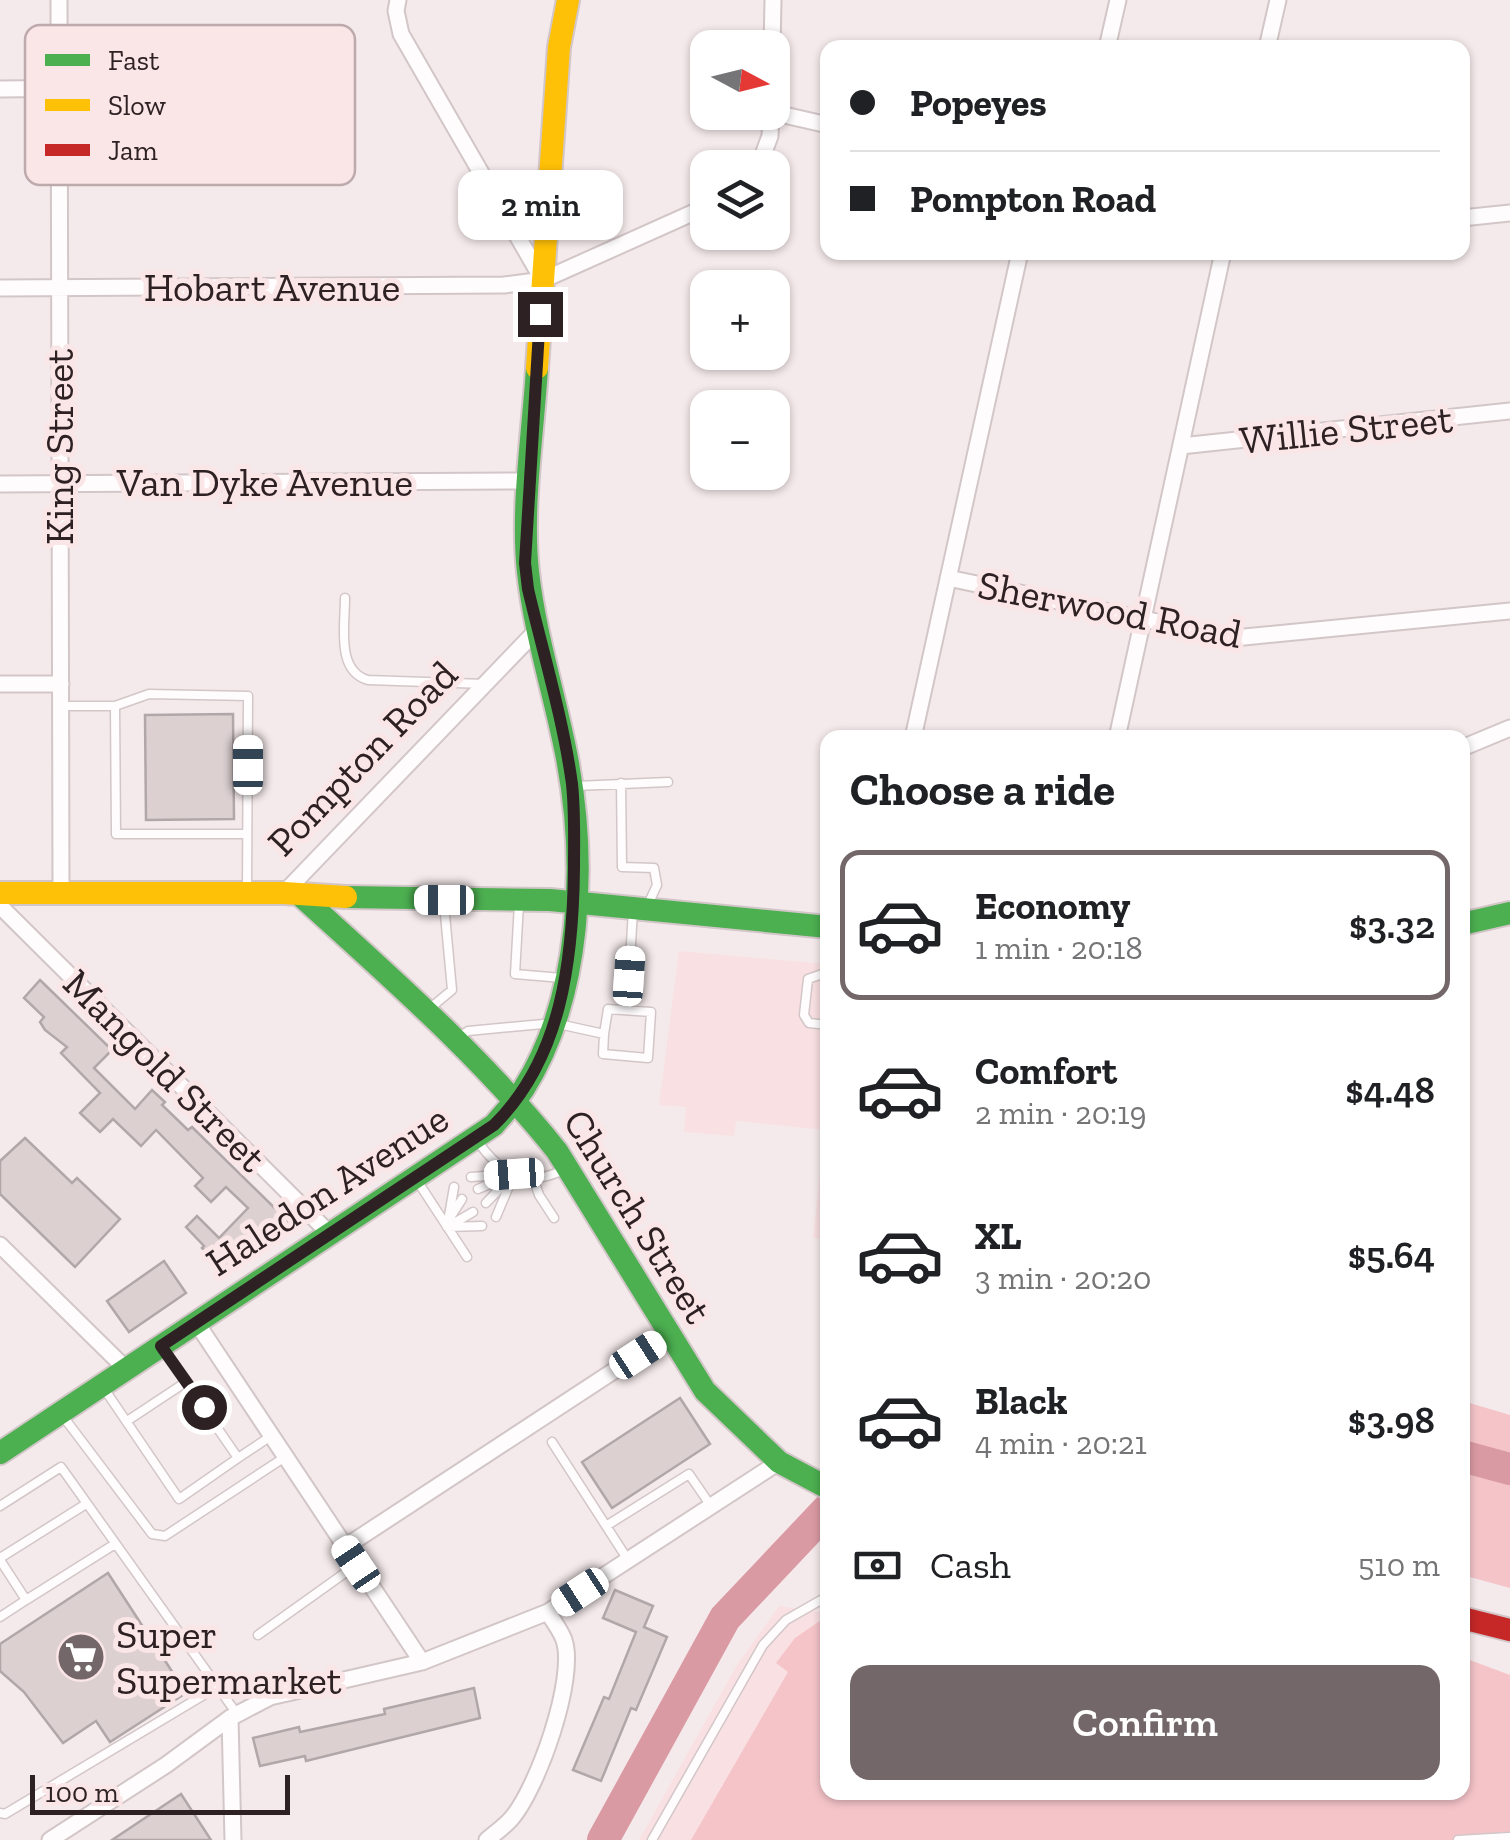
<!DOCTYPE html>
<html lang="en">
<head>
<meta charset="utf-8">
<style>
  body { margin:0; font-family:"Zilla Slab",serif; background:#f6f6f6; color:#202124; height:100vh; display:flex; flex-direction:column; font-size:38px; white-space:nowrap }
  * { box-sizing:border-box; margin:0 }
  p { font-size:32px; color:#757577 }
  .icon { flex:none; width:55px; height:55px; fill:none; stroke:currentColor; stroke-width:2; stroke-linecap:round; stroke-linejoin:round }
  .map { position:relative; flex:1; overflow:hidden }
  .panel { position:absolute; left:820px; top:730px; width:650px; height:1070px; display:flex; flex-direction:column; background:#fff; border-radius:20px; box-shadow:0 2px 8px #0004 }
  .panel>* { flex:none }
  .top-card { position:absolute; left:820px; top:40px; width:650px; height:220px; border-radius:20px; box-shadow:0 2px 8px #0004; display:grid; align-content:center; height:220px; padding:0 30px; background:#fff }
  .needle { width:65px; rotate:97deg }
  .buttons { position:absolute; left:690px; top:30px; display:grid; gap:20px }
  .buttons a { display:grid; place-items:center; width:100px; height:100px; border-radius:20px; background:#fff; box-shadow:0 2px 8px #0004; font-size:50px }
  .scale { position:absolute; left:30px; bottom:25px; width:260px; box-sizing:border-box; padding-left:10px; border:5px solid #2e2123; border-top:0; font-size:28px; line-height:35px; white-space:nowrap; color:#2e2123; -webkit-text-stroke:8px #fae5e7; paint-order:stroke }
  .end { position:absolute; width:45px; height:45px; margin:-22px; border:12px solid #2e2123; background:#fff; box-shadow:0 0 0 5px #fff }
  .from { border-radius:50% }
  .bubble { position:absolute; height:70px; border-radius:20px; background:#fff; box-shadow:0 2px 8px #0004; font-size:32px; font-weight:600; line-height:70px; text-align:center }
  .car { position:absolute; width:30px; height:60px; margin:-30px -15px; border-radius:12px; box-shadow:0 0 8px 2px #0007; background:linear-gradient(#fff 24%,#345 0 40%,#fff 0 76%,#345 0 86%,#fff 0) }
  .top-card b { display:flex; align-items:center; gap:35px; height:95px; font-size:38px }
  .top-card b+b { border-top:2px solid #e0e0e0 }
  .top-card i { width:25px; height:25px; background:#202124 }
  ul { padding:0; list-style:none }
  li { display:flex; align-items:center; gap:30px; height:150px; margin:0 20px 15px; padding:0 10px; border:5px solid transparent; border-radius:20px }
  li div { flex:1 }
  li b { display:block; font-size:38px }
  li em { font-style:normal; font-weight:600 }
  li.current { border-color:#746769 }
  li>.icon { width:90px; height:90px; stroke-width:1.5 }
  h2 { padding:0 30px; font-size:45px; line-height:120px }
  .pay { display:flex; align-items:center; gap:25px; height:110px; padding:0 30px; font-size:38px }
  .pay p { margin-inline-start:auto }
  .cta { display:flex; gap:20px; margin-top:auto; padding:20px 30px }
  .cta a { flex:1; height:115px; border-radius:20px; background:#746769; color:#fff; font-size:40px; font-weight:600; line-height:115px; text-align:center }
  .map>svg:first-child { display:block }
  .built { fill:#f9e0e2 }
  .green { fill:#f5c4c9 }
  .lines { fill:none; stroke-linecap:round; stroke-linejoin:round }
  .river { stroke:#da9aa3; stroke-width:32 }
  .building { fill:#dcd0d1; stroke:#b2a7a8; stroke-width:2.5 }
  .lane-casing { stroke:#d3c6c8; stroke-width:11 }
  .street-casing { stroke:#d3c6c8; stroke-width:19 }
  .fast-casing { stroke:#d3c6c8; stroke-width:26 }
  .slow-casing { stroke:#d3c6c8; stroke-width:26 }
  .jam-casing { stroke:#d3c6c8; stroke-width:26 }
  .lane { stroke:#fefcfc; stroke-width:8 }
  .street { stroke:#fefcfc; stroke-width:15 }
  .fast { stroke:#4caf50; stroke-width:22 }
  .slow { stroke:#ffc107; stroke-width:22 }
  .jam { stroke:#c62828; stroke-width:22 }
  .route { stroke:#2e2123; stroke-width:12 }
  .labels { text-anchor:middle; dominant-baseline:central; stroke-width:10; stroke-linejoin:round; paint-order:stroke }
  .street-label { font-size:40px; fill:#2e2123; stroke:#fae5e7 }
  .poi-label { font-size:40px; fill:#2e2123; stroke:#fae5e7; text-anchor:start }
  .key { fill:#fae5e7; stroke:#bdaaac; stroke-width:2.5 }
  .key-label { font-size:28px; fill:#2e2123 }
</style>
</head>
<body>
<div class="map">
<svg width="1510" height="1840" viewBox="0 0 1510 1840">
  <rect width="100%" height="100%" fill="#f5eaeb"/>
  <path class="built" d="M679,951L827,964V1240L813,1238L825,1130L736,1121L734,1136L684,1132L686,1107L659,1105Z
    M779,1606L827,1613L828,1792L1157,1840H639L737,1665Z"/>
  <path class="green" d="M1463,1401L1510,1415V1588L1466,1576L1463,1565Z
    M827,1616L828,1792H1462V1674L1467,1659L1510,1675V1840H691L788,1672L776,1663L795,1638Z"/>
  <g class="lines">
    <path class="river" d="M1462,1456L1510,1469
      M603,1840L725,1618L828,1509"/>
  </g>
  <path class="building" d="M233,714L234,819L146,820L145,715Z
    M40,980L112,1050L94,1068L135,1109L152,1090L165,1102L162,1105L188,1130L192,1127L291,1224L275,1239L257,1255L248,1246L224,1270L202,1248L204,1246L186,1227L197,1216L219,1238L248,1208L226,1187L211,1202L195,1186L203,1178L156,1130L141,1146L113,1119L100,1132L80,1113L100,1093L61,1053L67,1047L45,1030L40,1022L44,1017L24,998Z
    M25,1138L72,1183L77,1178L120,1219L75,1267L0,1194V1161Z
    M164,1261L186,1293L129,1332L107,1301Z
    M680,1398L710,1444L612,1508L582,1462Z
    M108,1573L186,1693L110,1742L96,1721L63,1743L24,1692L0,1671V1644Z
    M615,1590L653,1606L644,1627L667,1637L636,1710L631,1708L601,1781L573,1770L604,1697L609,1699L636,1632L603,1618Z
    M474,1688L480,1718L306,1761L305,1756L260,1766L253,1738L299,1727L300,1732L385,1714L384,1709Z
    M181,1794L211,1840H112Z"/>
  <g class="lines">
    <g class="lane-casing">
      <path id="lane" d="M345,598C345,626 336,671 368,680L485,684
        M61,706H115L149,694L248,696L247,892
        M115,706L116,834H247
        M621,783L622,867L654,868L657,885L651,898
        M576,786L668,782
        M519,904L515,974L562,978
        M828,972L808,979L804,1015L809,1023L828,1025
        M429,1009L452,990L444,904
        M627,1010L633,910
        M458,1038L468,1031L554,1023L604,1034L603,1054L648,1058L651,1012L608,1009L604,1034
        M478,1142C501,1174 527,1188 563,1170
        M471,1177L514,1174L496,1217
        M534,1180L539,1195L554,1218
        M418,1182L467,1257
        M454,1187L447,1227L482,1226
        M478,1189L506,1177
        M486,1203L507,1181
        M451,1216L462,1199
        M449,1226L473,1212
        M105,1390L179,1499L238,1458L163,1349
        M62,1415L152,1534L165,1536L285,1457
        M127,1421L186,1382
        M552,1442L628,1560
        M238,1458L271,1436
        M0,1506L61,1467L237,1714
        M606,1526L689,1474L711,1506
        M0,1558L86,1504
        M0,1560L26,1600L0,1617
        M26,1600L115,1544
        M258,1635L356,1565
        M0,1813L5,1814L217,1687
        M652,1840L763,1645L786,1620L828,1596
        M1458,1840L1509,1837"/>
    </g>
    <g class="street-casing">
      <path id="street" d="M59,0L61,893
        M398,0L396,11L401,34L541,277
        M772,48L773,0
        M1107,48L1118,0
        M1267,48L1278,0
        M0,89L181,87
        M758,168L770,136L771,112L828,125
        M1462,218L1510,213
        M0,288L504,285L543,280L708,206
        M1181,446L1510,411
        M0,484L529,481
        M948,578L1234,638L1510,611
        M0,684H61
        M913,738L1020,252
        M1117,738L1223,252
        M1462,748L1510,728
        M284,893L538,629
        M0,906L330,1234
        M0,1245L126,1369
        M196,1322L422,1662
        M345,1547L670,1334
        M230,1718L233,1840
        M50,1840L166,1765L230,1718L270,1697L422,1662L548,1612L779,1462
        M487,1840C495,1833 504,1827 511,1819C537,1790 577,1678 564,1640C561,1631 553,1621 548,1612"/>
    </g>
    <g class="fast-casing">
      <path id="fast" d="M300,895C390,977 481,1056 557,1151L705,1391L779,1462L828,1488
        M346,897L550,900L828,927
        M1462,924L1510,913
        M0,1453L494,1125C503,1114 515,1102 523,1090C582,997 587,863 567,758C555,696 535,635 528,572C521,508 533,433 537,368"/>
    </g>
    <g class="slow-casing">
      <path id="slow" d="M537,368L559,47L568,0
        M0,893H284L346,897"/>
    </g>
    <g class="jam-casing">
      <path id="jam" d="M1462,1618L1510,1630"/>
    </g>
    <use href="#lane" class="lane"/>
    <use href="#street" class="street"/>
    <use href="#fast" class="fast"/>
    <use href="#slow" class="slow"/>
    <use href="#jam" class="jam"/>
  </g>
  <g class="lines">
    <path class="route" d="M204,1407L161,1346L494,1125C562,1058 573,959 574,868C574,840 575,812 572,784C563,718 543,653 528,589L525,563L540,314"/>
  </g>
  <defs>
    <g id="supermarket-disc" transform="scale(2.5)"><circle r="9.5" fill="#746769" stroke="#fae5e7"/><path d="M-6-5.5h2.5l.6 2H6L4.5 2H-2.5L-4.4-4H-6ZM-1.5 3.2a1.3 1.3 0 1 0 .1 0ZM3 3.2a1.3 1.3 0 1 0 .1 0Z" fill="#fff"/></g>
  </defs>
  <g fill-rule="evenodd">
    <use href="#supermarket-disc" x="81" y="1657"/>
  </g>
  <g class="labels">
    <g class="street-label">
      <text x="272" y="287">Hobart Avenue</text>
      <text transform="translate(1346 429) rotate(-6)">Willie Street</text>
      <text transform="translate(59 447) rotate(-90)">King Street</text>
      <text x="265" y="482">Van Dyke Avenue</text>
      <text transform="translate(1110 609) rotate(11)">Sherwood Road</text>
      <text transform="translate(362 758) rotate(-46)">Pompton Road</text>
      <text transform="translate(165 1070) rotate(45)">Mangold Street</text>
      <text transform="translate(327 1190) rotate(-33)">Haledon Avenue</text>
      <text transform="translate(638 1216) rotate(58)">Church Street</text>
    </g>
    <g class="poi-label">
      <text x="116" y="1634">Super<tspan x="116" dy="46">Supermarket</tspan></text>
    </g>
  </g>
  <rect x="25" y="25" width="330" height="160" rx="15" class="key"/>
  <rect x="45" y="54" width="45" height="12" fill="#4caf50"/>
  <rect x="45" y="99" width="45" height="12" fill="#ffc107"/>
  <rect x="45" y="144" width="45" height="12" fill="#c62828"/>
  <g class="key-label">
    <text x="108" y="70">Fast</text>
    <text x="108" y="115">Slow</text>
    <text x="108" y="160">Jam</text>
  </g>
</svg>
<div class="buttons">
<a><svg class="needle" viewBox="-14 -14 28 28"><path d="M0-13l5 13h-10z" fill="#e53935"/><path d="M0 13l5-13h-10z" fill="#757577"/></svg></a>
<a><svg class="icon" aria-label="layers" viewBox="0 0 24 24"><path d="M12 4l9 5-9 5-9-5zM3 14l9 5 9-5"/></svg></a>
<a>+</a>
<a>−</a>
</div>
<div class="scale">100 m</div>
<i class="end from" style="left:204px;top:1407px"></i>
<i class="end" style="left:540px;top:314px"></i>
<div class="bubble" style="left:458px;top:170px;width:165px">2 min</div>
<i class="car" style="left:248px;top:765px;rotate:0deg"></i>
<i class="car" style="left:444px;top:900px;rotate:270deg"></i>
<i class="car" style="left:629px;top:976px;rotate:4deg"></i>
<i class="car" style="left:514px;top:1174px;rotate:266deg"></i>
<i class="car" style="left:638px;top:1355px;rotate:57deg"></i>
<i class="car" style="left:356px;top:1564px;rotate:326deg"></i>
<i class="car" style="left:580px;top:1592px;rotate:237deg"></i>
<div class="top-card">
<b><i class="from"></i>Popeyes</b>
<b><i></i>Pompton Road</b>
</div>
<section class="panel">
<h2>Choose a ride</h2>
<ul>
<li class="current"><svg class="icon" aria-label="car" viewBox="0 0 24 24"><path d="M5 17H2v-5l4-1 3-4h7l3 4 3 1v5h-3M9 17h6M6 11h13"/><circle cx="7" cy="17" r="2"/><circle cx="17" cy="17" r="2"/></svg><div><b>Economy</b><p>1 min · 20:18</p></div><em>$3.32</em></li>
<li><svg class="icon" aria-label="car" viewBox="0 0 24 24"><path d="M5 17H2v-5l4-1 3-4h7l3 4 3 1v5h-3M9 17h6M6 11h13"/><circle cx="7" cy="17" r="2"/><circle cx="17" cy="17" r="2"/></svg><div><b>Comfort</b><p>2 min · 20:19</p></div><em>$4.48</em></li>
<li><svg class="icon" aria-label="car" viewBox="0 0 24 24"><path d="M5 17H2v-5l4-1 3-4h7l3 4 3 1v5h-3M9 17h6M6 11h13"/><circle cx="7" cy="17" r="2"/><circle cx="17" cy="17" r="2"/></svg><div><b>XL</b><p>3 min · 20:20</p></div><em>$5.64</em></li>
<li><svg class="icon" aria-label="car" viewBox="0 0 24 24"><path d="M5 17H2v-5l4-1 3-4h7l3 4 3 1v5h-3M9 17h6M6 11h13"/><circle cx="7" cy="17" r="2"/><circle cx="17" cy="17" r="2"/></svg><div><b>Black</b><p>4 min · 20:21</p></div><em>$3.98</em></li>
</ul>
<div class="pay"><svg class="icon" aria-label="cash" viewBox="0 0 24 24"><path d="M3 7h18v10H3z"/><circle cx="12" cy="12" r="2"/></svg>Cash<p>510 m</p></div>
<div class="cta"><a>Confirm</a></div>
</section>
</div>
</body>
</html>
